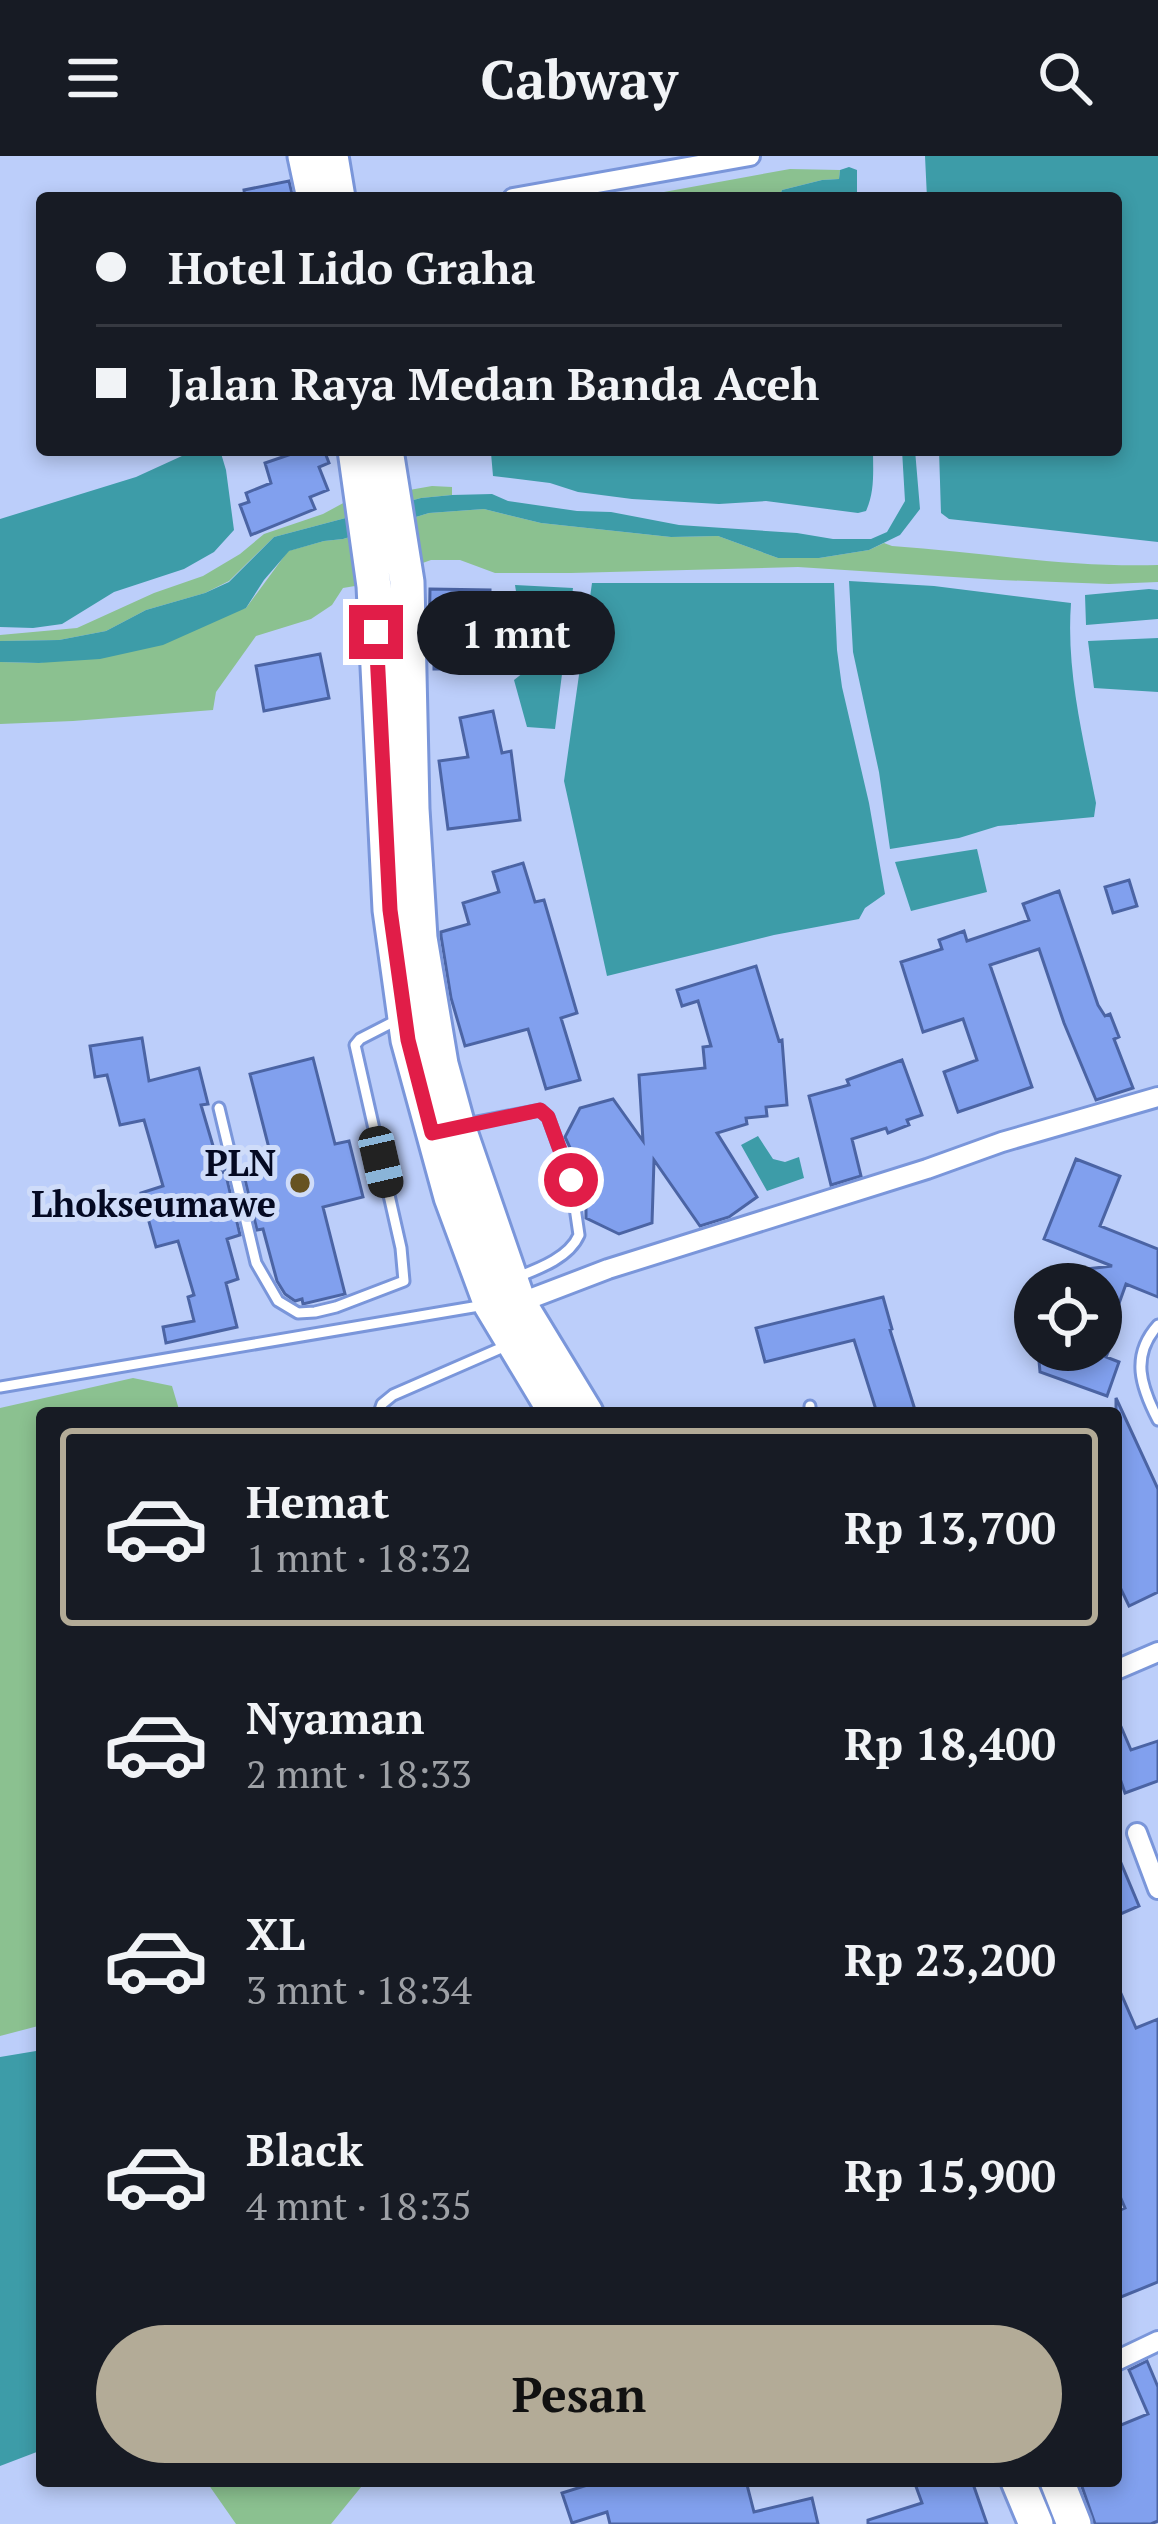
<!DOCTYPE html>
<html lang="id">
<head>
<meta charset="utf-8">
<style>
  body { margin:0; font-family:"PT Serif",serif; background:#242831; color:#f1f3f6; height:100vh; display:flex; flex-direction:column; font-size:45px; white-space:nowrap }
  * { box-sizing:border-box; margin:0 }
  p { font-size:39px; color:#9ea1a6 }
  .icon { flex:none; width:66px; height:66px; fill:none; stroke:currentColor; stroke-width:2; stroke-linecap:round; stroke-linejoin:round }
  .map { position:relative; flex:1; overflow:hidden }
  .panel { position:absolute; left:36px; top:1251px; width:1086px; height:1080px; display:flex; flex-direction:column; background:#171b24; border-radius:12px; box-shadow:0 6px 18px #0003 }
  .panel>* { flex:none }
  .hud { position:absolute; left:36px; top:36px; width:1086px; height:264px; border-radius:12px; box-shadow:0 6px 18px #0003; display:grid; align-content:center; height:264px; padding:0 60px; background:#171b24 }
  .tools { position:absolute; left:1014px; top:1107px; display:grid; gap:24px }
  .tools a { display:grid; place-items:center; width:108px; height:108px; border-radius:50%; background:#171b24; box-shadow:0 6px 18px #0003; font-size:60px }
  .end { position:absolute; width:54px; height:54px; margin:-27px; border:15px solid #e11d48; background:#fff; box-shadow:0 0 0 6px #fff }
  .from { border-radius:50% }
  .bubble { position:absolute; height:84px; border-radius:42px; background:#171b24; box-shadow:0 6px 18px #0003; font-size:39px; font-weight:700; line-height:84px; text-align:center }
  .car { position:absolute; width:36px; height:72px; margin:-36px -18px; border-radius:15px; box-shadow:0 0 9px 3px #0007; background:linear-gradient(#222 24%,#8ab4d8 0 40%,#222 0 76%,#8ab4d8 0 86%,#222 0) }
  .hud b { display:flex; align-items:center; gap:42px; height:114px; font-size:45px }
  .hud b+b { border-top:3px solid #363941 }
  .hud i { width:30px; height:30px; background:#f1f3f6 }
  ul { padding:21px 0 0; list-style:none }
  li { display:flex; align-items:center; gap:36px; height:198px; margin:0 24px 18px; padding:0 36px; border:6px solid transparent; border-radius:12px }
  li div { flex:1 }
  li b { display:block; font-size:45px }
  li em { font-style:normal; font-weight:700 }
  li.active { border-color:#b3ab97 }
  li>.icon { width:108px; height:108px; stroke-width:1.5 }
  .button { display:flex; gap:24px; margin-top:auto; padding:24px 60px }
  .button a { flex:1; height:138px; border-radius:72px; background:#b3ab97; color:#111; font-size:48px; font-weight:700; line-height:138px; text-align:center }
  header { display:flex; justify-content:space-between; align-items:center; height:156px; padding:0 60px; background:#171b24; font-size:54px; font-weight:700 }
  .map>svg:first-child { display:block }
  .green { fill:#8bc190 }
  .water { fill:#3d9ca8 }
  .building { fill:#81a0ee; stroke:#4b64a4; stroke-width:3 }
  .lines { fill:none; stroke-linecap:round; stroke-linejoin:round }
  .lane-casing { stroke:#7a96da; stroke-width:15 }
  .street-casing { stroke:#7a96da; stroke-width:24 }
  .highway-casing { stroke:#7a96da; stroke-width:39 }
  .lane { stroke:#fff; stroke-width:9 }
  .street { stroke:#fff; stroke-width:18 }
  .highway { stroke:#fff; stroke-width:33 }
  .route { stroke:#e11d48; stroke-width:15 }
  .poi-dot { fill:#675322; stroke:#cfdcf9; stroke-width:4.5 }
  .labels { text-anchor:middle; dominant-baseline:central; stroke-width:10; stroke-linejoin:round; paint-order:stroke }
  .poi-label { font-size:36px; font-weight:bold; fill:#040922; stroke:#cfdcf9; text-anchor:end }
</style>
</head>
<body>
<header><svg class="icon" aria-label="menu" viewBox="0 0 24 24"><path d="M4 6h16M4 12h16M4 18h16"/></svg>Cabway<svg class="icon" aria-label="search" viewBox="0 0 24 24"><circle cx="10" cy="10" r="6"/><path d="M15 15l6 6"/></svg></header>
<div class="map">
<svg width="1158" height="2368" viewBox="0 0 1158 2368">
  <rect width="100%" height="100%" fill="#bccefa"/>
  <path class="green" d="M790,13L840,14L839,23L822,24L782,34L779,42H631Z
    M432,330L452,331V339L421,342L274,381L229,425L205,437L146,454L106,475L59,484L0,485V479L77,472L154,437L203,420L240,398L264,378L323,358L347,345Z
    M484,353L541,367L671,381L718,380L778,402H819L869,394L884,387L892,390C979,396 1072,412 1158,409V426L1109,428L1000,424L798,411L571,417H495L460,404H431L361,429L343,432L332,449L311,463L256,480L216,536L213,554L73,565L0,568V506L40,507L246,452L288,395L324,385L343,383L429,357Z
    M133,1222L172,1230L180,1257H42V1869L0,1880V1252Z
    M206,2325H366L331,2368H236Z"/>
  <path class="water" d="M925,0H1158V386L949,363L941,357L939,294H1116V42H927Z
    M849,11L857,14V42H779L782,34L822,24L839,23L840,14Z
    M195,294H220L226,314L234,374L214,396L184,413L114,436L62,468L33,472L0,471V363L136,321Z
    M483,294H873C873,315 875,336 866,355L858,357L766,345L719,348L632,343L578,336L550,327L493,320L491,297Z
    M902,294H915L920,353L900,379L869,394L819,402H778L718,380L671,381L541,367L484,353L429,357L343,383L324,385L289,395L264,424L246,452L163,489L100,503L39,507L0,506V485L59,484L106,475L146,454L205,437L229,426L274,381L421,342L452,339L492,338L508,345L577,355L611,356L679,369L797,377L833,383H871L887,376L905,345Z
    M849,425L934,430L1071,447C1066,515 1083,581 1096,647L1094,661L998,670L959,682L890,693L879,616L853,496Z
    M592,427H834L837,494L842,531L869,647L885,738L865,752L859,763L774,779L607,820L564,625Z
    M515,429L573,432L555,573L527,571L514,524L528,513Z
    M1149,433L1158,434V463L1086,469L1085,439Z
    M1158,482V536L1094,532L1088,485Z
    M977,693L987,736L911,755L895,706Z
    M758,980L773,1003L785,1006L799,1001L804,1022L767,1035L741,989Z
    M42,1894V2294L0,2310V1901Z"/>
  <path class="building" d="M289,25L293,42H245L244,34Z
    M303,294H324L329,307L319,311L328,334L310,341L315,353L251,379L240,349L249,346L246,337L271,327L265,307Z
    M430,433L490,434V463H497V502L459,503V513H434V490H429Z
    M320,498L329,542L264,555L256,510Z
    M493,555L502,597L511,595L520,664L448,673L439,605L468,601L460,562Z
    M523,707L535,746L544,744L577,857L561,862L580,924L546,933L528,873L465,890L451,842L441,780V776L469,768L463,747L499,736L493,716Z
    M1129,724L1137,750L1113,757L1105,731Z
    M1059,735L1098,849L1105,860L1110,858L1119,881L1114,883L1133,932L1096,944L1064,867L1039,793L990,809L1032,931L958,956L944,916L977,904L963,863L923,876L901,806L942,793L939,784L964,775L967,785L1029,764L1023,748Z
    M756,810L779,885L782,884L787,949L766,951L767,960L746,962L747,968L717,977L757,1041L729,1061L700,1070L654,1004L652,1067L619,1078L586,1062V1026L565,981L580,952L613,943L643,985L639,919L705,912L703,891L711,890L698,845L682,850L677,834Z
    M142,882L149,925L199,912L208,948L201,949L221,1017L225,1015L240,1079L227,1083L238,1123L226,1127L237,1171L166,1187L163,1171L194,1165L188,1141L194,1139L178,1085L156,1091L141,1037L163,1030L144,964L120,969L107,919L95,921L90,890Z
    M313,902L335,988L349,985L363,1041L323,1051L345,1138L303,1148L302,1143L295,1145L285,1138L277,1125L263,1073L257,1074L242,1011L272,1004L250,918Z
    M902,904L922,959L907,964L909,969L888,977L886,972L852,983L861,1020L831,1029L809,940L849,929L847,924Z
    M1076,1003L1120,1020L1100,1070L1158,1093V1141L1126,1128L1103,1192H1101V1128H1081L1087,1113L1112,1110L1044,1083Z
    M883,1141L892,1173L890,1174L916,1257H877L854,1184L765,1206L756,1172Z
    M1038,1194H1109L1106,1201L1119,1206L1107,1240L1040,1216Z
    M1116,1242L1158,1333V1436L1129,1450L1116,1423Z
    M1116,1559L1131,1594L1158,1585V1625L1125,1637L1116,1611Z
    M1116,1695L1139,1750L1116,1760Z
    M1116,1826L1136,1872L1158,1863V2126L1116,2143V2056L1125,2052L1116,2031Z
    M1147,2205L1158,2231V2365L1151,2368H1095L1080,2325H1116V2271L1148,2258L1129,2214Z
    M600,2325H746L754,2356L812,2342L818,2368H610L607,2356L572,2367L562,2337Z
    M914,2325H972L987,2368H868V2364L922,2347Z"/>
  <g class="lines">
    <g class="lane-casing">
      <path id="lane" d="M219,952L256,1107L278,1145L298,1157L315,1156L336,1151L404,1125L401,1092L355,889L360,883L397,864
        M466,968L540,954L548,961L571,1024L579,1079C569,1102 538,1113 515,1122
        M1158,1169C1130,1200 1141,1231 1158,1264
        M0,1231L485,1149
        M379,1257L382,1248L393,1239L508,1189
        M810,1257V1250"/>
    </g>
    <g class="street-casing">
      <path id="street" d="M513,42L750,0
        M519,1147L608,1113L927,1013L1002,986L1158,941
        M1116,1514L1158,1496
        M1137,1677L1158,1733
        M1116,2205L1158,2185"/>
    </g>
    <g class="highway-casing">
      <path id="highway" d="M305,0L314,42
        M331,0L338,42
        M355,294L374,430L390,754L408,884L451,1041L491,1149L556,1257
        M386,294L407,426L412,653L420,782L441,908L458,970L519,1147L586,1257
        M1018,2325L1036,2368
        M1057,2325L1074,2368"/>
    </g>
    <use href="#lane" class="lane"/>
    <use href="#street" class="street"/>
    <use href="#highway" class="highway"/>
  </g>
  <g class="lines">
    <path class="route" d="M376,476L390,754L408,884L432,977L540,954L548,961L571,1024"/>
  </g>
  <circle class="poi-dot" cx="300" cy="1027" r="12"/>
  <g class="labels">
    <g class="poi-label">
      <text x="276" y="1006">PLN<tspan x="276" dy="41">Lhokseumawe</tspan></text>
    </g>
  </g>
</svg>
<div class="tools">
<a><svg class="icon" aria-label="locate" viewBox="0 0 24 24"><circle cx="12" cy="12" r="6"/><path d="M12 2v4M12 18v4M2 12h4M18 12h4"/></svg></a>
</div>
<i class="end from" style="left:571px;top:1024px"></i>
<i class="end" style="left:376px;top:476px"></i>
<div class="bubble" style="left:417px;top:435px;width:198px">1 mnt</div>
<i class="car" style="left:381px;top:1006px;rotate:167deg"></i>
<div class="hud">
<b><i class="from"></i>Hotel Lido Graha</b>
<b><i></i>Jalan Raya Medan Banda Aceh</b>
</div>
<section class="panel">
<ul>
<li class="active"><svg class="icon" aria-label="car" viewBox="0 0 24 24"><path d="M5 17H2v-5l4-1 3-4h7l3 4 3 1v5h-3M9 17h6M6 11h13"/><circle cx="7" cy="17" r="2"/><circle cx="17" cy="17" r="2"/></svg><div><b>Hemat</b><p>1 mnt · 18:32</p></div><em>Rp 13,700</em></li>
<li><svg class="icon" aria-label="car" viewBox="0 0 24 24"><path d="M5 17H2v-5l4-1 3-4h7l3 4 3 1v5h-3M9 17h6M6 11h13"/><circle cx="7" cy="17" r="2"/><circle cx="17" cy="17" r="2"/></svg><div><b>Nyaman</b><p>2 mnt · 18:33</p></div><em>Rp 18,400</em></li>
<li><svg class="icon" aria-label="car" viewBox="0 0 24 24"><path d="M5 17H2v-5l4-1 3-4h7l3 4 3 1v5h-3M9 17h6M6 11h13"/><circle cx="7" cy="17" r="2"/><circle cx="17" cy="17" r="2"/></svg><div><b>XL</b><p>3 mnt · 18:34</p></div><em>Rp 23,200</em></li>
<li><svg class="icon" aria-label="car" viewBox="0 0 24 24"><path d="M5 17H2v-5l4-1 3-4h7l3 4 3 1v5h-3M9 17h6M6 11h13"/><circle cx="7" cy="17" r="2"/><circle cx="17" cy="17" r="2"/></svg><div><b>Black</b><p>4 mnt · 18:35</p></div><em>Rp 15,900</em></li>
</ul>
<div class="button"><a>Pesan</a></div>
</section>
</div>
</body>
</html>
